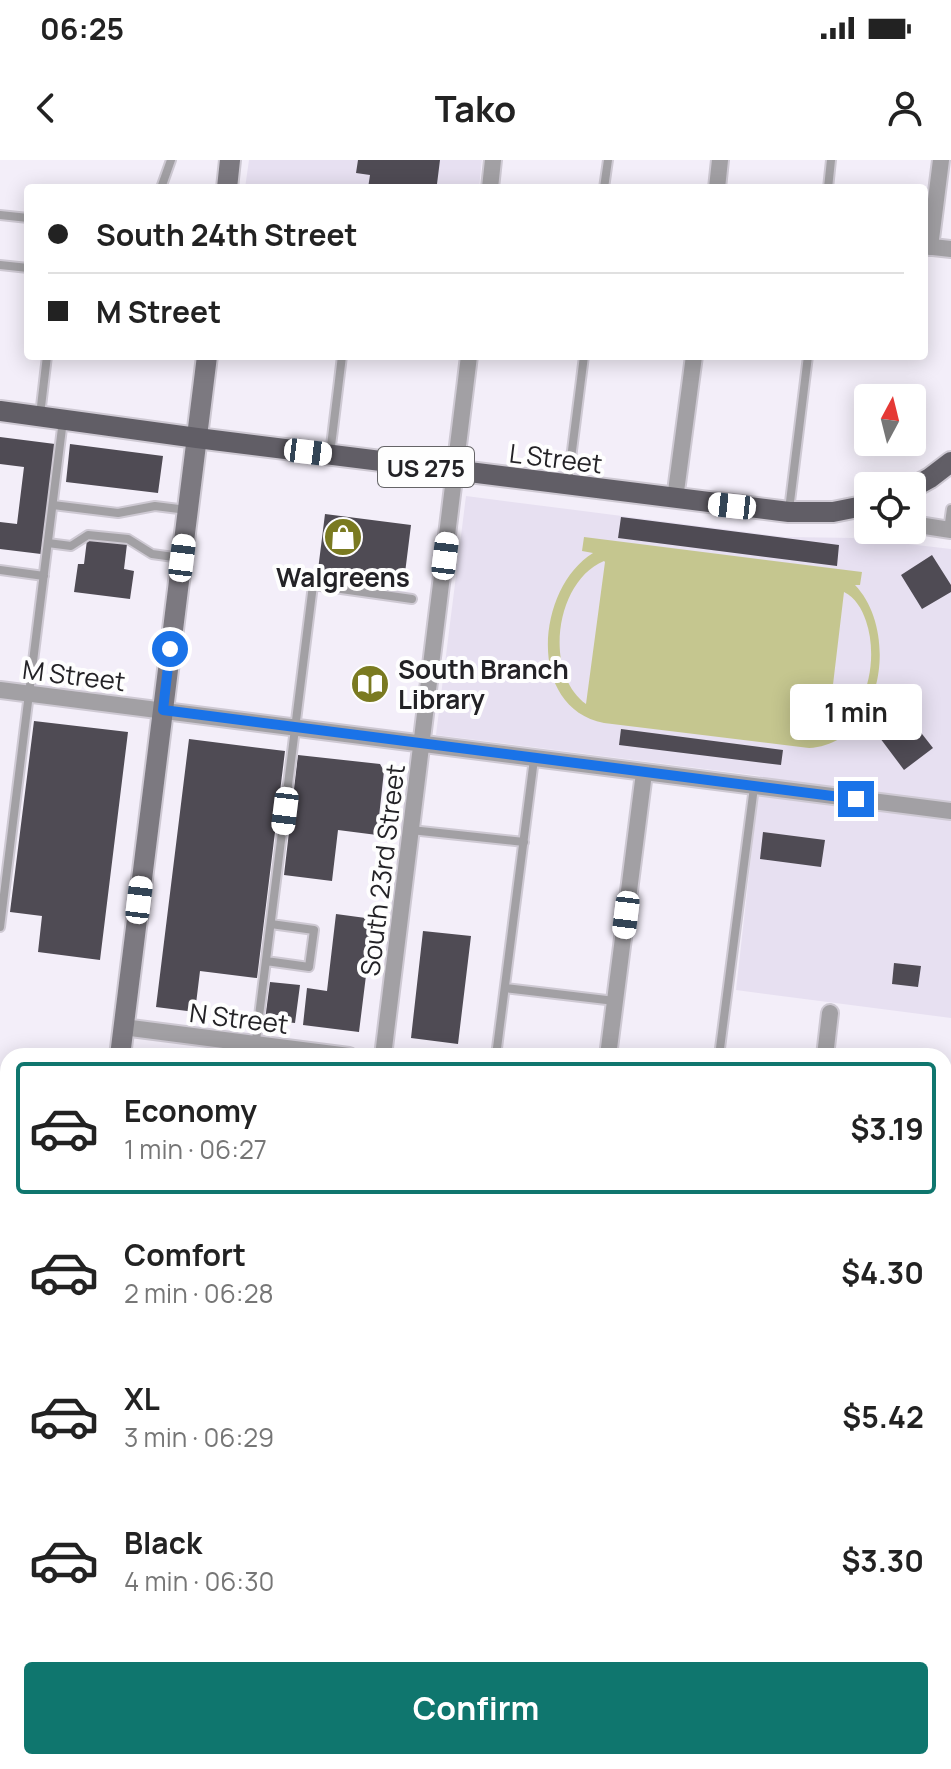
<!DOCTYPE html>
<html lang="en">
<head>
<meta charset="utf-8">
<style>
  body { margin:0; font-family:Manrope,sans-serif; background:#f2f2f2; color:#222; height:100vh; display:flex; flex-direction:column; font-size:30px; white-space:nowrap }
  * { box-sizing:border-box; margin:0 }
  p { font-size:26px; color:#767676 }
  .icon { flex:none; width:44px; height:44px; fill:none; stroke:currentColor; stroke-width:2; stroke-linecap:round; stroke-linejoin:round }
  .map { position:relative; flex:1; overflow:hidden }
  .side { position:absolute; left:0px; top:888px; width:952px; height:722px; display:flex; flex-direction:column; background:#fff; border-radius:24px 24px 0 0; box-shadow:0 4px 20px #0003 }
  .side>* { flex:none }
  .guide { position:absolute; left:24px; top:24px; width:904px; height:176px; border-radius:8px; box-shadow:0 4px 20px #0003; display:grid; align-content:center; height:176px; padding:0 24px; background:#fff }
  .needle { width:52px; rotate:7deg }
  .buttons { position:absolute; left:854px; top:224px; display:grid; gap:16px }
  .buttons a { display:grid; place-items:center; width:72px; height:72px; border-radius:8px; background:#fff; box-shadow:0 4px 20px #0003; font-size:40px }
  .end { position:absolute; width:36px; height:36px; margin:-18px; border:10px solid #1a73e8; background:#fff; box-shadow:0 0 0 4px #fff }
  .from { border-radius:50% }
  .bubble { position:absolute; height:56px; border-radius:8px; background:#fff; box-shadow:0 4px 20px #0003; font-size:26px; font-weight:700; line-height:56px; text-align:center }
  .car { position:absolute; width:24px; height:48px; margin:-24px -12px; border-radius:10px; box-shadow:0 0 6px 2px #0007; background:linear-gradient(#fff 24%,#345 0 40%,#fff 0 76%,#345 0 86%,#fff 0) }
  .guide b { display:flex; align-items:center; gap:28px; height:76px; font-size:30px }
  .guide b+b { border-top:2px solid #e0e0e0 }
  .guide i { width:20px; height:20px; background:#222 }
  ul { padding:14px 0 0; list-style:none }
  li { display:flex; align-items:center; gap:24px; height:132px; margin:0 16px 12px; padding:0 8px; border:4px solid transparent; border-radius:8px }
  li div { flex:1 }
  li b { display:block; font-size:30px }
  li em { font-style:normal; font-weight:700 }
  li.current { border-color:#0f766e }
  li>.icon { width:72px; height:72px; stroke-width:1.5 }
  .action { display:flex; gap:16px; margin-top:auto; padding:16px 24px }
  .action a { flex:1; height:92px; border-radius:8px; background:#0f766e; color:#fff; font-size:32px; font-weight:700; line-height:92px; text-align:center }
  .status { display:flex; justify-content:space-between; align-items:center; height:56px; padding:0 40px; background:#fff; direction:ltr }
  .status svg { height:22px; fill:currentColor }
  header { display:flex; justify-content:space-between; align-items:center; height:104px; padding:0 24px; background:#fff; font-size:36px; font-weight:700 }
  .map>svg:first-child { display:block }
  .built { fill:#e7e0f1 }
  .green { fill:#c5c68f; fill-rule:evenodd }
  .building { fill:#4f4b54 }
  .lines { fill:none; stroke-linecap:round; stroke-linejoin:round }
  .service-casing { stroke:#cec9d3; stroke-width:12 }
  .minor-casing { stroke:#cec9d3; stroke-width:20 }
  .secondary-casing { stroke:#cec9d3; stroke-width:24 }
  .primary-casing { stroke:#cec9d3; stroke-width:24 }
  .service { stroke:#a2a0a4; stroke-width:8 }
  .minor { stroke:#a2a0a4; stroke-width:16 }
  .secondary { stroke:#7c7980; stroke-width:20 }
  .primary { stroke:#615e66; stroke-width:20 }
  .route { stroke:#1a73e8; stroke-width:10 }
  .labels { text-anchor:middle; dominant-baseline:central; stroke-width:8; stroke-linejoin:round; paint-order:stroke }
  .shield { fill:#fefefe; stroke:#656467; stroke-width:2 }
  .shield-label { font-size:24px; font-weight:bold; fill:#232226 }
  .street-label { font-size:26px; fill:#232226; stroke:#fefefe }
  .poi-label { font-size:26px; font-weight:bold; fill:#232226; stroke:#fefefe }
</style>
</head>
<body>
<div class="status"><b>06:25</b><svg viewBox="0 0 49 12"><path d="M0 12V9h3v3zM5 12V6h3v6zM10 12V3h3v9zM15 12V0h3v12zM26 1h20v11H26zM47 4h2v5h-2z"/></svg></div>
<header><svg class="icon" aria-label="back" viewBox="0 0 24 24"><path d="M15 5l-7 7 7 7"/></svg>Tako<svg class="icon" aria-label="person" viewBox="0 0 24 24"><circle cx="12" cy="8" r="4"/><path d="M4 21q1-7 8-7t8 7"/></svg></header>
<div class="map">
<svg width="951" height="1609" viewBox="0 0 951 1609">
  <rect width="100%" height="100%" fill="#f3eef9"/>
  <path class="built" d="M249,0H482L479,28H245Z
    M466,336L786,377L857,378L951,389V858L736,830L760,616L436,575Z
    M944,986L951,987V1279L944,1278Z"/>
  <path class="green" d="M584,377L862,412L860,425H855C900,472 883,584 809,588L604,563C526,548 536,428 593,393L582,391ZM604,401L605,402L586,544C543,513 555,421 604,401ZM844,432C855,437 862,449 866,461C879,499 868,557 827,575Z
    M944,1018L951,1019V1167H944Z
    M944,1185H951V1275L944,1274Z"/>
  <path class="building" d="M358,0H440L437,24L447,25V28H368L370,15L356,13Z
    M0,277L55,284L41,394L0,389V362L17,364L24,307L0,304Z
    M70,284L163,296L158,333L66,322Z
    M325,354L411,365L403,429L395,428L394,441L376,439L378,426L317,418Z
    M621,357L839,385L837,406L618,378Z
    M87,380L127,384L124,409L134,411L130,439L74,432L78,404H84Z
    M932,395L951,425V432L922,449L901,415Z
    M908,556L933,588L904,610L880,578Z
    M34,561L128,572L100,800L38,792L42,756L10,752Z
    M621,569L783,590L781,605L619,585Z
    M189,579L285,591L257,818L200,811L195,852L156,847Z
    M298,595L380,604L384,611L377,675L338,670L332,721L284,715Z
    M763,672L825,680L821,707L760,699Z
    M336,754L373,759L359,872L303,865L307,828L327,831Z
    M423,771L471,776L458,884L411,878Z
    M894,803L921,806L918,827L892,824Z
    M270,822L300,825L295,863L265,860Z
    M1,934L8,935V1146L0,1145Z
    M0,1196L8,1197V1240L0,1239Z
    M0,1260L8,1261V1313H0Z
    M947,1309H951V1323H946Z
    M0,1317L8,1318V1345L0,1344Z
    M944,1336L951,1337V1349L944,1348Z
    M944,1350L951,1351V1365L944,1364Z
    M0,1352L8,1353V1444L0,1443Z
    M944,1367H951V1382L944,1381Z
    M944,1394L951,1395V1409L944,1408Z
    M944,1432H950L949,1447L944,1446Z
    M0,1509H6L8,1512L2,1577H0Z
    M580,1602H619L618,1609L580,1604Z
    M630,1602L646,1604V1609H629Z"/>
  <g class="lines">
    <g class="service-casing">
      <path id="service" d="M161,28L171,0
        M604,28L608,0
        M828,28L831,0
        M0,55L28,58
        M0,105L28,108
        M40,255L47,196
        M330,294L342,196
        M568,322L584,196
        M53,345L118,353L155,346L187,350
        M789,350L808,196
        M948,370L951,349
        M48,383L71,386L88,375L128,379L152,394L181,398
        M0,410L44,416
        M411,670L524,682
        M0,767L63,260
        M266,801L309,807L314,770L271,764
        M505,828L615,841
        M254,896L313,425L412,439
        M496,896L534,599
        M719,896L754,627
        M167,1609L168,1602
        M410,1609V1602
        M854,1609L855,1602"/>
    </g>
    <g class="minor-casing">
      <path id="minor" d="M490,28L493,0
        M717,28L720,0
        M924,86L951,89
        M930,87L941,0
        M675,339L694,196
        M912,364L951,370
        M0,530L951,651
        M123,867L349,896
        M383,896L469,196
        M608,896L644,613
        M825,896L830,853
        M944,971L951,972
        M0,1176L8,1177
        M944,1290H951
        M0,1494L8,1495
        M883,1602L937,1609
        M295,1609L296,1602
        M520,1609L521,1602
        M741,1609L742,1602"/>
    </g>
    <g class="secondary-casing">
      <path id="secondary" d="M227,28L230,0
        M120,896L207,196
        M32,1609L33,1602"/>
    </g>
    <g class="primary-casing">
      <path id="primary" d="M0,251L197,278L789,352H833L868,345
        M912,328L930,318L951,302"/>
    </g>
    <use href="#service" class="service"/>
    <use href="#minor" class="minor"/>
    <use href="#secondary" class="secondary"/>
    <use href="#primary" class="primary"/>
  </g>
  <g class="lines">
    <path class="route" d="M170,489L163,550L856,639"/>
  </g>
  <defs>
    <g id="shop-disc" transform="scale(2)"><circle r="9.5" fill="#7a7a21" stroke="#fefefe"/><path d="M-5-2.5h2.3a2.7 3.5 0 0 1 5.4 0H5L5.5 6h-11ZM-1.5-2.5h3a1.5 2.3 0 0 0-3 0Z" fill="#fff"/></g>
    <g id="library-disc" transform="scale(2)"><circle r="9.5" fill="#7a7a21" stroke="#fefefe"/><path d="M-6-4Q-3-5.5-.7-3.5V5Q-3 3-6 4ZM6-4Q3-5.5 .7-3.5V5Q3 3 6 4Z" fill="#fff"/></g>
  </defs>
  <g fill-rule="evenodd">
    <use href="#shop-disc" x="343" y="377"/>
    <use href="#library-disc" x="370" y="524"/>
  </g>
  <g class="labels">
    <rect class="shield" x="378" y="287" width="96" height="40" rx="6"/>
    <g class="shield-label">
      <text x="426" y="307">US 275</text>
    </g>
    <g class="street-label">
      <text transform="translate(556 298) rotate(7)">L Street</text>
      <text transform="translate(74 515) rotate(7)">M Street</text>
      <text transform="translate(382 710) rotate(-83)">South 23rd Street</text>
      <text transform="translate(239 858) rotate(7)">N Street</text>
    </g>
    <g class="poi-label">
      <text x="343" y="417">Walgreens</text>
      <text x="398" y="509" text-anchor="start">South Branch<tspan x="398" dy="30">Library</tspan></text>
    </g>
  </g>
</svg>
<div class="buttons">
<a><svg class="needle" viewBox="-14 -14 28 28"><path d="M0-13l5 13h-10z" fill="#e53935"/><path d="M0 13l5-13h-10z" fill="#767676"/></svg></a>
<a><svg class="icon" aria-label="locate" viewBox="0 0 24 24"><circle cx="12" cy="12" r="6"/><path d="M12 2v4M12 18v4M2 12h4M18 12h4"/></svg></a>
</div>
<i class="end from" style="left:170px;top:489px"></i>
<i class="end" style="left:856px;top:639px"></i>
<div class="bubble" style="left:790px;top:524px;width:132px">1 min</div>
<i class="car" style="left:308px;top:292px;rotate:97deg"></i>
<i class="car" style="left:732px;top:346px;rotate:276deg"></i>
<i class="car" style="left:445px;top:396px;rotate:7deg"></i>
<i class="car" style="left:182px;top:398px;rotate:7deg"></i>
<i class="car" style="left:285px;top:651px;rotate:187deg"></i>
<i class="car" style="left:139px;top:740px;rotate:7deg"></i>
<i class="car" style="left:626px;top:755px;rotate:187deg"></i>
<div class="guide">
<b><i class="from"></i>South 24th Street</b>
<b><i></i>M Street</b>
</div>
<section class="side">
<ul>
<li class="current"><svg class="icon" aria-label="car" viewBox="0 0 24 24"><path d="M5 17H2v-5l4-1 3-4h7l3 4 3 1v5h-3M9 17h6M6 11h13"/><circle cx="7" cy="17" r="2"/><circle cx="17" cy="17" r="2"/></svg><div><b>Economy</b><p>1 min · 06:27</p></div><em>$3.19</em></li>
<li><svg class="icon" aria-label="car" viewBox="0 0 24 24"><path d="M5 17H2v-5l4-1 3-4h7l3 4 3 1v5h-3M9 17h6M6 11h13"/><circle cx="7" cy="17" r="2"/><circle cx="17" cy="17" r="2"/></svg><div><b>Comfort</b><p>2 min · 06:28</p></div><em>$4.30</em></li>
<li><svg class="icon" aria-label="car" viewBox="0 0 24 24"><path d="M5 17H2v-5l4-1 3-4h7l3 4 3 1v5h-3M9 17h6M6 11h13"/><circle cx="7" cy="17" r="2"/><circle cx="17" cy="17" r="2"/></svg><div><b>XL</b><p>3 min · 06:29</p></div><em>$5.42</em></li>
<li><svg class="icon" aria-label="car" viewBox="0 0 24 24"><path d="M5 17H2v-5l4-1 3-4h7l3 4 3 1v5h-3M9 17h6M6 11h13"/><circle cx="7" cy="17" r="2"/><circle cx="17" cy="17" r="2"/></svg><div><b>Black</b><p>4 min · 06:30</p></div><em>$3.30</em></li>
</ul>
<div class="action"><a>Confirm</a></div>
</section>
</div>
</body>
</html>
